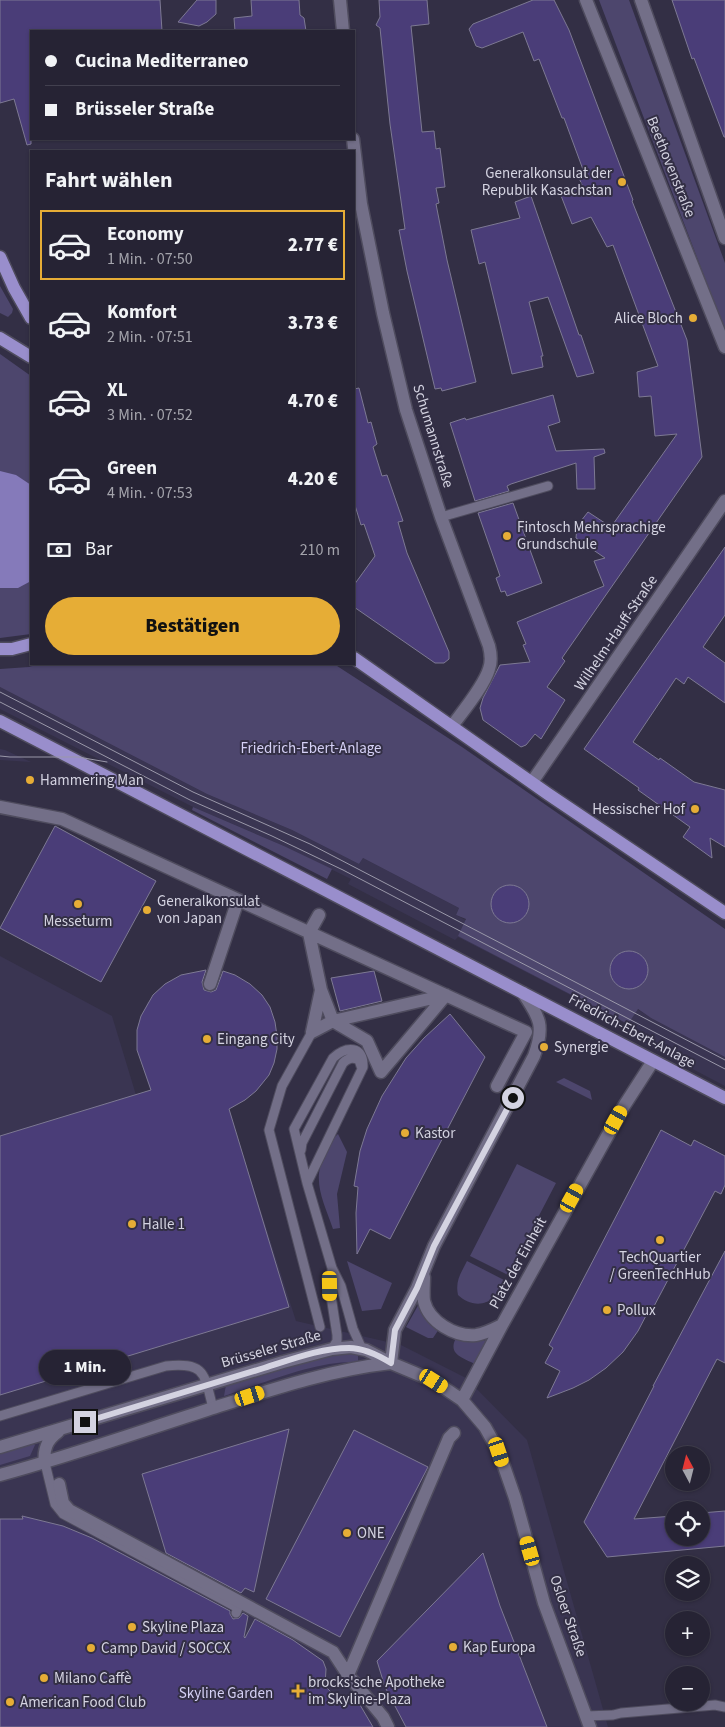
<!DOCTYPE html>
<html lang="de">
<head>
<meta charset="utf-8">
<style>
  body { margin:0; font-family:"Source Sans 3",sans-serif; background:#322f40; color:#f1f3f6; height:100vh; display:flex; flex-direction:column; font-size:19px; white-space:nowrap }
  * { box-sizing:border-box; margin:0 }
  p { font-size:16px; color:#a4a4ac }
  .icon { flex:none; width:28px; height:28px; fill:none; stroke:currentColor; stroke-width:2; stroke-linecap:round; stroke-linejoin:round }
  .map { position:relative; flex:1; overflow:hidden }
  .panel { position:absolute; left:30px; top:150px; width:325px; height:515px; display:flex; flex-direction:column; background:#262334; border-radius:0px; box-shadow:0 1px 4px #0004,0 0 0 1px #42404f }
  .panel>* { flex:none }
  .hud { position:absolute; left:30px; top:30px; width:325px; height:110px; border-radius:0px; box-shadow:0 1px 4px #0004,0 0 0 1px #42404f; display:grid; align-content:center; height:110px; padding:0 15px; background:#262334 }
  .needle { width:32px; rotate:353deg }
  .buttons { position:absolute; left:665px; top:1446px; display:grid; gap:10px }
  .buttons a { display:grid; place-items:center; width:45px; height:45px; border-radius:50%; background:#262334; box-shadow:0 1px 4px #0004,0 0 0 1px #42404f; font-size:25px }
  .end { position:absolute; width:22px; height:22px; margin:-11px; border:6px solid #d4d3e1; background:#111; box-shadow:0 0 0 2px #111 }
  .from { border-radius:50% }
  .bubble { position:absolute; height:35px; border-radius:18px; background:#262334; box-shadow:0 1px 4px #0004,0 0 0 1px #42404f; font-size:16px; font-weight:800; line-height:35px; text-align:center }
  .car { position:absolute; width:15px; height:30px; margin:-15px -8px; border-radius:6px; box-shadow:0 0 4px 1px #0007; background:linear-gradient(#f5c518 24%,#345 0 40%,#f5c518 0 76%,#345 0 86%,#f5c518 0) }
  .hud b { display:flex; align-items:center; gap:18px; height:48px; font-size:19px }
  .hud b+b { border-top:1px solid #42404f }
  .hud i { width:12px; height:12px; background:#f1f3f6 }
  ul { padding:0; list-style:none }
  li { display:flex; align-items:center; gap:15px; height:70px; margin:0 10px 8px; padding:0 5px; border:2px solid transparent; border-radius:0px }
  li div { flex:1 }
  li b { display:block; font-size:19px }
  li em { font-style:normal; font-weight:800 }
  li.active { border-color:#e6ad36 }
  li>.icon { width:45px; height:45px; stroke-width:1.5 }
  h2 { padding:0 15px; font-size:22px; line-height:60px }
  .pay { display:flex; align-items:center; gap:12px; height:55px; padding:0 15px; font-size:19px }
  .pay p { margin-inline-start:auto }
  .action { display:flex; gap:10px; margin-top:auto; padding:10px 15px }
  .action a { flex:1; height:58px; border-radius:30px; background:#e6ad36; color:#111; font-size:20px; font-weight:800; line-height:58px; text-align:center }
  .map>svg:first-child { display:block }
  .built { fill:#3a3552 }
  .green { fill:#4d466d }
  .water { fill:#857aba }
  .building { fill:#4a3d78; stroke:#7d7993 }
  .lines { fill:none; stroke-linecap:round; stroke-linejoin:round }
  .lane-casing { stroke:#4f4c5e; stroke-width:11 }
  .street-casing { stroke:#4f4c5e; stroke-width:15 }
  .primary-casing { stroke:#4f4c5e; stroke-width:15 }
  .lane { stroke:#736f88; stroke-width:9 }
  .street { stroke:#736f88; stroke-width:12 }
  .primary { stroke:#998ecc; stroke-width:12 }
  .tram { stroke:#9a98a9; stroke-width:1 }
  .route { stroke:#d4d3e1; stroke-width:6 }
  .poi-dot { fill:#e6ad36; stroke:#332f45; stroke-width:2 }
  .labels { text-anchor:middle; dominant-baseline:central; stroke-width:4; stroke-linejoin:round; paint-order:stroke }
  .street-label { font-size:15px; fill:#d4d3e1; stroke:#332f45 }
  .poi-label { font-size:15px; fill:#d4d3e1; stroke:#332f45; text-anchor:start }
  .park-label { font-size:15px; fill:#d5d0f5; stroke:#332f45 }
</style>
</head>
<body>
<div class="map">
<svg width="725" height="1727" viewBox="0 0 725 1727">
  <rect width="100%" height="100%" fill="#332f45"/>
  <path class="built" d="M0,687L207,794L292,830L359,864L363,858L459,908L456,915L637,1009L651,1018L725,1057V1086L637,1040L642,1032L458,937L455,940L348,884L351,879L284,846L195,808L0,709Z
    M0,749L5,750L31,762L0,760Z
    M0,956L112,1016L136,1095L150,1090L137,1050L139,1023L147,1003L165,984L188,973L205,970H214L230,973L242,979L262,995L270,1007L275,1022L277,1036L276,1055L269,1075L262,1085L245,1100L228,1108L296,1321L401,1345L466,1378L527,1440L608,1727H0Z"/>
  <path class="green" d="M599,0H629L725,263V331Z
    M0,286L13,309L12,313L8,317L0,313Z
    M0,354L31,376V634L0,638Z
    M39,664H334L462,747L725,929V1057L651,1018L638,1009L628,1024L458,936L466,919L456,915L459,908L363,858L359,864L292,830L207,794L0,687V669L29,667Z
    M193,807L284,846L332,869L327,879L192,810Z
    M564,1078L590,1091L592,1100L556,1082Z
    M338,1134L347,1152L337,1194L340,1228L333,1229C324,1202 311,1181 325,1154C328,1146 331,1140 338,1134Z
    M517,1164L556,1183L508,1275L470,1256Z
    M347,1261L392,1283L381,1309L362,1311Z
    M467,1261L504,1280C501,1286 498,1293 494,1297C483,1308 467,1304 458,1295C455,1281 461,1273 467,1261Z
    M420,1302L439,1329L433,1338H428L406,1327Z
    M456,1338C468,1343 479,1342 491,1339L477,1365C464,1358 447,1355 456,1338Z
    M349,1352L358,1354V1362C317,1360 264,1383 224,1396L226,1385L321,1357Z
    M33,1443L35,1445L30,1456L0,1465V1453Z"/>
  <path class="water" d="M0,471L16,475L31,485V581L18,588H0Z"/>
  <path class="building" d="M0,0H160L162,31H31V144L27,145L14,99L0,103Z
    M197,0H216V14L207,22L199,26L178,22Z
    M251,0H299L300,15L304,18L306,31H235L234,18L252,16Z
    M379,0H427L429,24L411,26L422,132L434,131L436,149L440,148L445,187L436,188L439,203L436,204L447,260L476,382L442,391L441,388L435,389L407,271L399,230L405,229L390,124L380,28L376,25L380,17Z
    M533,0H554L569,30L633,200L632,201L687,340L702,457L562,658L565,661L547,687L565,700L541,739L535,734L526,745L521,747L483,720L480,708L483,698L500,665L530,662L523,645L526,644L517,622L604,586L594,561L605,558L576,538L577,526L588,512L611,527L677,434L655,436L651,396L639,397L637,372L658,366L613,245L607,247L591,217L572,224L560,193L582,185L579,178L585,175L564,118H562L539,59L534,61L523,32L482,48L476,46L469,29L473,24Z
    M672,0H725V137H724L694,58L692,59Z
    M531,196L579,335H581L594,373L577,377L548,297L529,302L543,356H541L543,367L512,374L485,262L479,264L471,230L520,218L515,202Z
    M359,388L368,423L371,422L377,444L373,447L382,476L387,475L403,521L398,522L407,553L449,652V659L444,663H435L354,607V585L375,556L364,524L361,525L354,502V389Z
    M553,395L560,422L548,426L556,451L604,449L605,453L594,457L595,489H577L576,463L511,484L507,486L509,491L475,501L450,423L465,418L466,420L480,416Z
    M513,503L542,583L507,596L505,591L501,592L496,578L500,576L478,513Z
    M725,547V615L703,647L725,663V703L688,677L684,684L676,678L633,742L659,760L660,758L694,782L725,790V847L710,838L712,858L683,837L690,827L638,790L639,788L584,749Z
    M55,826L156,881L101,982L0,928Z
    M491 904a19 19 0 1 1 38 0a19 19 0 1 1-38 0Z
    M610 970a19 19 0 1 1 38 0a19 19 0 1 1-38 0Z
    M206,970L202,982L204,990L211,992L216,990L223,971L235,975L250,984L262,995L270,1007L275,1022L277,1036V1049L274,1063L269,1075L256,1091L245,1100L229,1109L289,1307L0,1395V1136L151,1090L137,1050V1030L141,1016L153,995L165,984L181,975Z
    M374,971L382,1001L340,1011L331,978Z
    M450,1014L485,1057L390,1239L370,1229L357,1254L356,1213L358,1187L354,1186L360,1151L367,1129L382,1096L406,1058L424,1038Z
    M661,1130L691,1146L694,1140L725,1156V1185L721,1194L715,1191L652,1310L650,1308L638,1331L623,1352L606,1368L589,1380L573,1388L547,1398L560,1371L545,1363L553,1348L549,1345Z
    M725,1251V1363L717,1359L634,1519L674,1516V1538H701V1513L725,1511V1546L607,1557L584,1522L654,1386H653Z
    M289,1429L254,1592L245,1588L241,1593L166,1553L142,1474Z
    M354,1430L428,1467L340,1637L266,1599Z
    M22,1516L63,1526L92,1538L230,1611V1614L233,1619L239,1618L243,1613L248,1616L244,1637L245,1638L255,1619L293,1640L323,1661L326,1669L325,1686L341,1702L353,1693L373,1727H0V1519H23Z
    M483,1553L500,1606L547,1727H406L385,1687L377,1661Z"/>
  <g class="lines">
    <g class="lane-casing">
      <path id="lane" d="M441,517L548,486
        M312,1032L282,1086L269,1130L320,1327
        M301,1150L302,1143L343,1063C348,1058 352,1057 359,1060L361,1066
        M307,1183L363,1067C364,1045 346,1046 333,1058L294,1129L307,1183L332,1268L341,1286L353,1329L362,1349
        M332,1349L337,1341V1335L331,1296L332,1269
        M0,1416L166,1366C206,1362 204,1374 213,1408
        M45,1463L55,1504L63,1514L238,1608L236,1613
        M586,1716L613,1715L621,1713L715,1705L725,1707"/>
    </g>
    <g class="street-casing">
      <path id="street" d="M340,0L343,31
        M586,0L725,347
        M641,0L725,238
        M353,139L361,204L383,313L406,410L441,517L489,646C491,654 492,661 489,669C484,686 463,711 452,726
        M532,782L725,501
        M0,807L62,819L526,1032L497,1086
        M210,984L238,900
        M321,990L333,1021L367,1041L381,1072L446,995
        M312,1032L333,1021L446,995
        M312,1032L321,990L309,933L319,915
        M424,1277C424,1285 423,1293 424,1301C429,1322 455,1337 476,1335C484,1334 494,1329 502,1325
        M391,1363L395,1330L417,1288L434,1246L534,1056C545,1026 540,1018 523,993
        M462,1400L502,1325L624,1106L653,1061
        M0,1447L283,1362L332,1349L351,1347L366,1350L391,1363L434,1381L462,1400L485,1427L499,1452L515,1498L544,1603L590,1727
        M45,1463C43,1449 47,1440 58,1432
        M0,1475C70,1456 138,1432 207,1410C267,1391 328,1370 391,1363
        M59,1484L63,1503L69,1510L333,1652L348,1675L383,1717L388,1727
        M348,1675L449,1438L454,1433"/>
    </g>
    <g class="primary-casing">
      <path id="primary" d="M0,257L14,288L31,318
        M0,338L31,357
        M0,649H12L31,644
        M354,658L548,794L725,913
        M0,721L725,1098"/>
    </g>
    <use href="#lane" class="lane"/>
    <use href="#street" class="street"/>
    <use href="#primary" class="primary"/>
    <path class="tram" d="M0,692L193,792L310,844L725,1060
      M0,702L190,800L272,836L343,870L725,1069
      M0,756L10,757H78L107,762"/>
  </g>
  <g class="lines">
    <path class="route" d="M85,1422C144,1404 204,1386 264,1368C290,1360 320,1348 349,1348C364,1348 378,1355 391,1363L395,1330L417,1288L434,1246L513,1098"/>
  </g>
  <g class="poi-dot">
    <circle cx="622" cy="182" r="5"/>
    <circle cx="693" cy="318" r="5"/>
    <circle cx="507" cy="536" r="5"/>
    <circle cx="30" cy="780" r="5"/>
    <circle cx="695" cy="809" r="5"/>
    <circle cx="78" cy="904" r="5"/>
    <circle cx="147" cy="910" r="5"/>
    <circle cx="207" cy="1039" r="5"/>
    <circle cx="544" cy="1047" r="5"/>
    <circle cx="405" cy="1133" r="5"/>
    <circle cx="132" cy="1224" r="5"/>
    <circle cx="660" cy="1240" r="5"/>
    <circle cx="607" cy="1310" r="5"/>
    <circle cx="347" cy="1533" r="5"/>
    <circle cx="132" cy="1627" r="5"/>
    <circle cx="453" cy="1647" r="5"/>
    <circle cx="91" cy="1648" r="5"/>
    <circle cx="44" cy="1678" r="5"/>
    <path d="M295.5 1683.5h5v5h5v5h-5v5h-5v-5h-5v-5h5z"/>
    <circle cx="10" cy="1702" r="5"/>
  </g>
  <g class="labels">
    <g class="street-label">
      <text transform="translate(671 167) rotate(68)">Beethovenstraße</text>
      <text transform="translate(433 436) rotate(73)">Schumannstraße</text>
      <text transform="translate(616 633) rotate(-56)">Wilhelm-Hauff-Straße</text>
      <text transform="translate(632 1031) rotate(28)">Friedrich-Ebert-Anlage</text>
      <text transform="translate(518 1263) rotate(-61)">Platz der Einheit</text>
      <text transform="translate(271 1349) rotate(-16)">Brüsseler Straße</text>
      <text transform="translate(568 1616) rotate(71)">Osloer Straße</text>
    </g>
    <g class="poi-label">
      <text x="612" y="173" text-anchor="end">Generalkonsulat der<tspan x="612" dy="17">Republik Kasachstan</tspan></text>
      <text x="683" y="318" text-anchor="end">Alice Bloch</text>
      <text x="517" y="527">Fintosch Mehrsprachige<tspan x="517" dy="17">Grundschule</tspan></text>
      <text x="40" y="780">Hammering Man</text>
      <text x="685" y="809" text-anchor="end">Hessischer Hof</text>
      <text x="157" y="901">Generalkonsulat<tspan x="157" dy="17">von Japan</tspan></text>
      <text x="78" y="921" text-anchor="middle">Messeturm</text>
      <text x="217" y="1039">Eingang City</text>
      <text x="554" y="1047">Synergie</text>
      <text x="415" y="1133">Kastor</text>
      <text x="142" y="1224">Halle 1</text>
      <text x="660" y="1257" text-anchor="middle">TechQuartier<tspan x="660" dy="17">/ GreenTechHub</tspan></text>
      <text x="617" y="1310">Pollux</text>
      <text x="357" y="1533">ONE</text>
      <text x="142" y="1627">Skyline Plaza</text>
      <text x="463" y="1647">Kap Europa</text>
      <text x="101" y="1648">Camp David / SOCCX</text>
      <text x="54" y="1678">Milano Caffè</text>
      <text x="308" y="1682">brocks'sche Apotheke<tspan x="308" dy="17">im Skyline-Plaza</tspan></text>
      <text x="20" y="1702">American Food Club</text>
    </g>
    <g class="park-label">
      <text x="311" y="748">Friedrich-Ebert-Anlage</text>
      <text x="226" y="1693">Skyline Garden</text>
    </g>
  </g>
</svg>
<div class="buttons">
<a><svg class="needle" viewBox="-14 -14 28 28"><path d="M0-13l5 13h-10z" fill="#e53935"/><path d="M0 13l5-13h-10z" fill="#a4a4ac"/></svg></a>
<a><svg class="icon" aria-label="locate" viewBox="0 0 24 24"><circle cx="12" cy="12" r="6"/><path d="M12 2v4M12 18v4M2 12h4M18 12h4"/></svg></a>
<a><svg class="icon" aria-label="layers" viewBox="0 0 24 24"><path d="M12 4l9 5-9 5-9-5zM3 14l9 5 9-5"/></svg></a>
<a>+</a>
<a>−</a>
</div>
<i class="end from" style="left:513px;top:1098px"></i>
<i class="end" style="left:85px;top:1422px"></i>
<div class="bubble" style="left:39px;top:1350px;width:92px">1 Min.</div>
<i class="car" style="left:616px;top:1120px;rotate:29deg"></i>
<i class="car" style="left:572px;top:1198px;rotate:29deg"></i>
<i class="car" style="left:330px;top:1286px;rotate:179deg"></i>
<i class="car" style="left:434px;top:1381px;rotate:122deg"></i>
<i class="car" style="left:250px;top:1396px;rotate:72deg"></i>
<i class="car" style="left:499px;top:1452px;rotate:162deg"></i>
<i class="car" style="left:530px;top:1551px;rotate:344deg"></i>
<div class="hud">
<b><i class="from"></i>Cucina Mediterraneo</b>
<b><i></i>Brüsseler Straße</b>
</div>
<section class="panel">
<h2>Fahrt wählen</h2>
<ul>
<li class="active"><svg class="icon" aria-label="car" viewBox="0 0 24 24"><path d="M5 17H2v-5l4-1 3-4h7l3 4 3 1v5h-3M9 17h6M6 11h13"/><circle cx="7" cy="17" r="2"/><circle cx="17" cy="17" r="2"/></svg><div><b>Economy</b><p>1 Min. · 07:50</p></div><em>2.77 €</em></li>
<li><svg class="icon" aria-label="car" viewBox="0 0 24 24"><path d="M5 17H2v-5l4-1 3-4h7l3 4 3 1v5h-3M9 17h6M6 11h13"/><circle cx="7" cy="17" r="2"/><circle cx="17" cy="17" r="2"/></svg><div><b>Komfort</b><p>2 Min. · 07:51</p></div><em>3.73 €</em></li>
<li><svg class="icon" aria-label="car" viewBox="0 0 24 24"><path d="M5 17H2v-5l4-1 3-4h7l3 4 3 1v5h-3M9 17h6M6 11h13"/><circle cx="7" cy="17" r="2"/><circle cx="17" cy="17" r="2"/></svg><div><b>XL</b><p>3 Min. · 07:52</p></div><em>4.70 €</em></li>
<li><svg class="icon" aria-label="car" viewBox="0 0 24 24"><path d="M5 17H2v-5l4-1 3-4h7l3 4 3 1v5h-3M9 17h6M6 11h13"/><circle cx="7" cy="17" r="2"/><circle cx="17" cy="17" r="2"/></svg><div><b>Green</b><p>4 Min. · 07:53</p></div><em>4.20 €</em></li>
</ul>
<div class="pay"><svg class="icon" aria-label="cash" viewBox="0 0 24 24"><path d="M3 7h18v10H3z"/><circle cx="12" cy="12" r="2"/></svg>Bar<p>210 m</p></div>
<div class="action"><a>Bestätigen</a></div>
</section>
</div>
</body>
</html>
